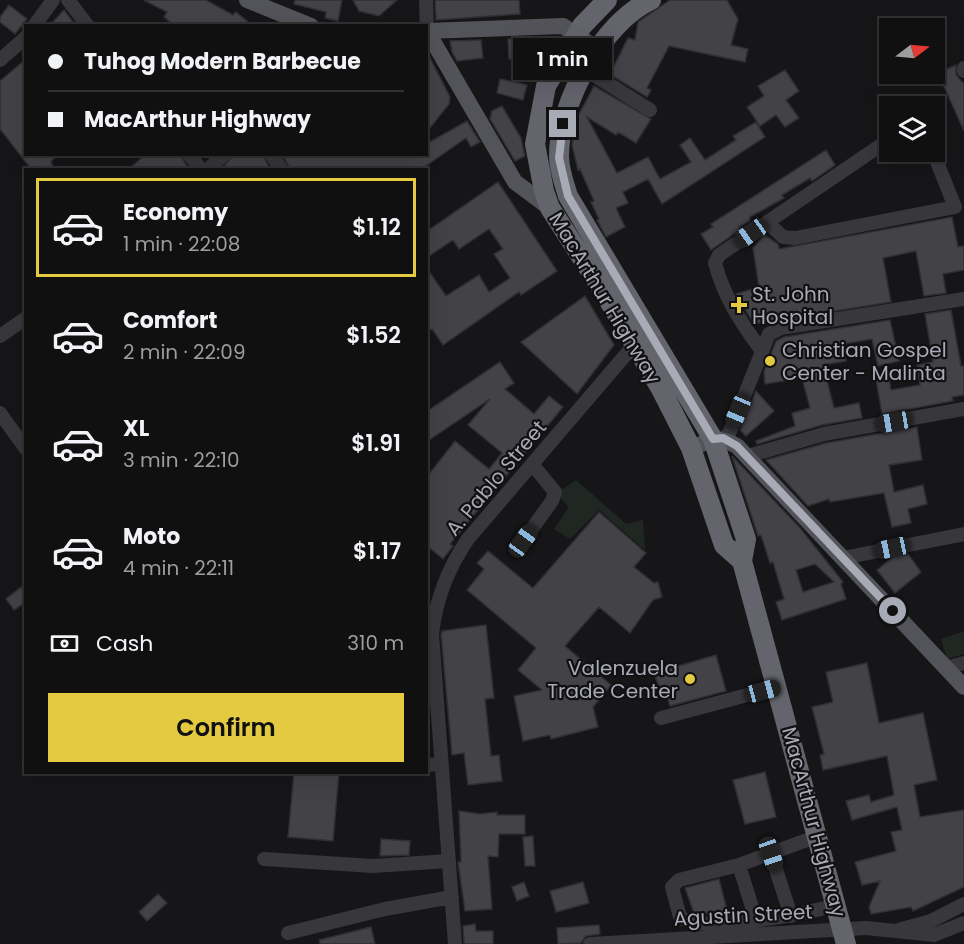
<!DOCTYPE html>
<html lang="en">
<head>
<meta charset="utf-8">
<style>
  body { margin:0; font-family:Poppins,sans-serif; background:#1e1e1f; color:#f1f3f6; height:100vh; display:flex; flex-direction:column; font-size:22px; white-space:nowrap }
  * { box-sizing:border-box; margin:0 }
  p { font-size:20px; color:#9c9d9f }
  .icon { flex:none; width:33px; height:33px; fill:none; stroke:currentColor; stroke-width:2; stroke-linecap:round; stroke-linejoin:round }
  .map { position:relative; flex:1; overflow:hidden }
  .sheet { position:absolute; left:24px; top:168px; width:404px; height:606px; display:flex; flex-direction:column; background:#101011; border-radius:0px; box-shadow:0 6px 24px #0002,0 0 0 2px #303031 }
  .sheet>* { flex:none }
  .banner { position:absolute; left:24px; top:24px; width:404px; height:132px; border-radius:0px; box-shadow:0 6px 24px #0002,0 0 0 2px #303031; display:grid; align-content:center; height:132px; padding:0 24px; background:#101011 }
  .needle { width:39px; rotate:74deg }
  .tools { position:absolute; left:879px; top:18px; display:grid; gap:12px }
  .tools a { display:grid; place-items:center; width:66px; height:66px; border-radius:0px; background:#101011; box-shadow:0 6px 24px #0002,0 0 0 2px #303031; font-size:30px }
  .end { position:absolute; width:27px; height:27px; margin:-14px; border:8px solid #a8aab6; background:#111; box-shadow:0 0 0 3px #111 }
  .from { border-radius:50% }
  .bubble { position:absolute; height:42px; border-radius:0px; background:#101011; box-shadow:0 6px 24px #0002,0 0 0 2px #303031; font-size:20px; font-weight:600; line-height:42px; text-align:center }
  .car { position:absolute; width:18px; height:36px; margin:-18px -9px; border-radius:8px; box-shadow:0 0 4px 2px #0007; background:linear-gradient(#222 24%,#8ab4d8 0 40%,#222 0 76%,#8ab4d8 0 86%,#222 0) }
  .banner b { display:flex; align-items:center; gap:21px; height:57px; font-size:22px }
  .banner b+b { border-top:2px solid #303031 }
  .banner i { width:15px; height:15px; background:#f1f3f6 }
  ul { padding:10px 0 0; list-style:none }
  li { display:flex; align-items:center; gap:18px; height:99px; margin:0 12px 9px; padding:0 12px; border:3px solid transparent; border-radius:0px }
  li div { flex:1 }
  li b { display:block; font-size:22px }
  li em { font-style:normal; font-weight:600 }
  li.current { border-color:#e4ca40 }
  li>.icon { width:54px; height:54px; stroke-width:1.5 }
  .pay { display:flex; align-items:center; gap:15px; height:66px; padding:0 24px; font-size:22px }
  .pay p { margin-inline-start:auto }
  .cta { display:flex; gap:12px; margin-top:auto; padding:12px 24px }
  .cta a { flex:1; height:69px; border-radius:0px; background:#e4ca40; color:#111; font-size:24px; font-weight:600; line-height:69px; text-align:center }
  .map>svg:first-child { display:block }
  .green { fill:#202722 }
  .building { fill:#424247; stroke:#302f33; stroke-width:1.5; fill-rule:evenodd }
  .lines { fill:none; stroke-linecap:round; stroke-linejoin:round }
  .minor { stroke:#37373c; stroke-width:14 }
  .major { stroke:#53535a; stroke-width:16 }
  .highway { stroke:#63646c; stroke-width:20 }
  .route { stroke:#a8aab6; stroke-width:8 }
  .poi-dot { fill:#e4ca40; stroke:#111012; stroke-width:2 }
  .labels { text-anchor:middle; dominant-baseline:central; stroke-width:4.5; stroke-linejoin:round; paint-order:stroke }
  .poi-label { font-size:20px; fill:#a8aab6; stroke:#111012; text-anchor:start }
  .street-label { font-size:20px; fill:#a8aab6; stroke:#111012 }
</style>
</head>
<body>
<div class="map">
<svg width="964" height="944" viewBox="0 0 964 944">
  <rect width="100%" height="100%" fill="#161517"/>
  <path class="green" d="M576,480L626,524L643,520L645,550L599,510L570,539L554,529L569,507L556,494Z
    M964,631V654L947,659L941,639Z"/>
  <path class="building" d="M144,0H206L233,15L236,12L253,26H175L164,17L167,12Z
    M295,0H342L338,21L325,18L326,12L294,4Z
    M353,0H397L379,16L359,11Z
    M435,0H519L520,14L436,20Z
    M670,0H727L738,19L731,45L748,49L745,62L669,46L647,88L651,90L647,97L601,69L606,61L614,66L628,38L635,40L638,22Z
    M9,5L27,19L15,34L0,22V17Z
    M64,10L76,26H49Z
    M535,38L536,58L509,59L508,39Z
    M481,40L483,58L457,61L452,52L450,41Z
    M426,50L450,97L449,104L426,133L429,103L426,98Z
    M26,59V154H59L51,161L54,170H32L0,129V81Z
    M956,65V75L964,84V131L938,73Z
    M785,70L799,91L786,100L799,118L785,127L776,115L760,126L747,107L764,96L758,86Z
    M500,79L527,85L523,100L497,93Z
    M594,86L651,119L636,143L618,132L616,135L587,117L617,173L648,157L660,179L691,162L680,145L690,138L705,160L736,140L733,136L756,122L765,137L662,204L648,179L623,192L628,203L616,208L625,227L606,237L597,220L599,219L591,202L594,201L580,169L578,170L572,145L578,116Z
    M502,106L521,138L525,156L515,161L490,119L492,111Z
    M467,121L480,142L471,147L466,138L420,170H291L282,154H426V144Z
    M826,150L835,165L812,181L810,178L782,195L784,198L750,217V221L739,227L741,229L711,250L701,234L713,227L711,224Z
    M146,154H180L189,170H128Z
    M234,154H262L271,170H221Z
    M498,182L557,271L521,295L519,292L443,345L432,329L426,333V267L446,296L479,275L489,292L510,278L494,254L503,249L489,229L459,249L453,240L426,258V232Z
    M952,217L958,247L964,246V270L943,274L946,293L924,296L916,251L883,258L891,302L754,324L736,294L759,287L753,248L764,235L778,244L779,249Z
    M585,296L614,345L577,394L521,342Z
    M951,310L961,366H964V395L952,397L953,401L882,414L875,374L888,371L891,390L920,385L917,365L933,362L925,314Z
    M890,320L899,361L878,366L872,339L843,344L846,361L823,365L834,408L859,403L862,418L822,425L757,444L756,441L795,426L792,413L810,408L802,378L765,384L764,372L767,363H771L770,357L776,341L784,337Z
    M500,362L514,383L505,389L534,414L549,396L563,407L450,544L453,546L443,559L426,545V478L455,441L489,469L502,453L468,425L490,399L426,442V412Z
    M756,391L774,411L746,436L740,430Z
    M917,427L922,460L889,465L894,492L923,485L927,504L908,509L911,523L892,527L884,493L830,502L829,499L808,506L766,460L826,443Z
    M732,456L800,528L843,582L841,584L846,599L782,620L776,602L784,599L773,562L770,563L761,535L758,536ZM815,564L834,582L803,592L796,570Z
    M599,512L646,553L634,567L654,583L658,582L662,597L653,600L630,633L599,607L565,646L611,685L593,707L598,727L551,739L550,735L523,741L514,696L542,690L518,670L536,648L467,590L484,569L477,563L488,551L533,588Z
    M908,554L921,572L895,593L877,570L893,557Z
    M21,587L26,593V602L14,610L6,599Z
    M486,625L494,698L485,699L491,756L499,755L502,781L468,785L464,753L452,755L441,634L442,631Z
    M716,655L726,691L670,706L664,686L659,687L654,673Z
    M867,663L879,723L923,713L937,780L914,785L920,817L964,810V887L913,911L911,907L871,914L869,907L880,881L862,885L855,862L896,851L891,832L902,830L897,807L852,820L846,801L869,795L871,802L894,795L887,756L823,770L820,755L824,754L812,707L833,702L826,672Z
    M294,772H339L333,841L288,837Z
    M765,772L776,817L745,824L733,780Z
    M459,811L480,814L497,812V815H525V834H499L498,857L488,856L492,909L465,911L458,862H461Z
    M533,836L535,866H525L523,837Z
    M381,839L410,841L409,855L380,856Z
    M719,879L728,914L694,913L685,888Z
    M524,882L529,896L517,901L512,887Z
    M583,882L589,903L556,912L550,891Z
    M158,894L167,903L147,921L139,912Z
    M475,924L476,931H493V944H464L463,926Z
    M599,925L600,934L586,936L581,943L558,944L557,928Z
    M371,927L375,944H320L319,940Z"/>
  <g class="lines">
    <path class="minor" d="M68,0L88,26
      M426,0L427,31
      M34,26L53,0
      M0,60L26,37
      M964,68V71
      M586,70L650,110
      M189,154L201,170
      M271,154L282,170
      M207,170L225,154
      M767,222L783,237L795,238L955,207L933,152
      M0,336L26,318
      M762,351C741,323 724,297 715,263L719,255L890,139
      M0,413L26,449
      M723,438L729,434L769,334L781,328L964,299
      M748,456L824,434L964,409
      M523,541L552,501L555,492L532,464
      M843,558L964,534
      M946,668L964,663
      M661,718L777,687
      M426,765L442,764
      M818,836L739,865L679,880L672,887L680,917C704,934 807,913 837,905
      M771,854L791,916
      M264,859L373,866L449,861
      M739,865L756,920
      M898,930L931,921L964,904
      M288,933L385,909L452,897
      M455,944L432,634C436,598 448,568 468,539L634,345
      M590,944L866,928L934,935L964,923"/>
    <path class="major" d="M247,0L311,26
      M426,31L563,26L597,49
      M427,31L515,182L550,208
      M691,448C711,440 717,435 737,446L964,687"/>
    <path class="highway" d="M607,0L582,26L546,86L535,144L544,191L550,208L602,289L661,389L691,448L724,545L742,561
      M651,0C602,23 559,102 559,156C559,170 564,183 568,196L713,439L746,539L742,561L846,944"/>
  </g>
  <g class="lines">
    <path class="route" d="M563,124L559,158L568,196L713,439L723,438L737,446L893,611"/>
  </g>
  <g class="poi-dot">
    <path d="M736 296h6v6h6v6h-6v6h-6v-6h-6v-6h6z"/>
    <circle cx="770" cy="361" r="6"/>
    <circle cx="690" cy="679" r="6"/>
  </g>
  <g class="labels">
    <g class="poi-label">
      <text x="752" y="294">St. John<tspan x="752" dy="23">Hospital</tspan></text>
      <text x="782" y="350">Christian Gospel<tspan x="782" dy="23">Center - Malinta</tspan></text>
      <text x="678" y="668" text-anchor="end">Valenzuela<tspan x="678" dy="23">Trade Center</tspan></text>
    </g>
    <g class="street-label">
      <text transform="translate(605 298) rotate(59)">MacArthur Highway</text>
      <text transform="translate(496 478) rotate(-50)">A. Pablo Street</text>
      <text transform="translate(814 822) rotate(75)">MacArthur Highway</text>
      <text transform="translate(743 915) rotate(-3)">Agustin Street</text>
    </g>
  </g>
</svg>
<div class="tools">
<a><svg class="needle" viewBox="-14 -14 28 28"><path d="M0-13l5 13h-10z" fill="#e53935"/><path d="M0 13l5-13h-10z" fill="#9c9d9f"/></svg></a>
<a><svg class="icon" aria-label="layers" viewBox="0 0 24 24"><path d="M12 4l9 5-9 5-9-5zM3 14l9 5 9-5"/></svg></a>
</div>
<i class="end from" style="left:893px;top:611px"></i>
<i class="end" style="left:563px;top:124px"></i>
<div class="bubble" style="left:513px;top:38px;width:99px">1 min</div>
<i class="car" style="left:751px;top:233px;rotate:235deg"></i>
<i class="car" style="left:738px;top:411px;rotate:203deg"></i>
<i class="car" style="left:894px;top:422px;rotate:260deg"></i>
<i class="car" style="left:523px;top:541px;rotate:36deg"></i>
<i class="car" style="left:892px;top:548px;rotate:258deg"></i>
<i class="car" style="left:763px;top:691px;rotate:75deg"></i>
<i class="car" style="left:771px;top:854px;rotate:161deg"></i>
<div class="banner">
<b><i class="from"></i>Tuhog Modern Barbecue</b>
<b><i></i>MacArthur Highway</b>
</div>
<section class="sheet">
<ul>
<li class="current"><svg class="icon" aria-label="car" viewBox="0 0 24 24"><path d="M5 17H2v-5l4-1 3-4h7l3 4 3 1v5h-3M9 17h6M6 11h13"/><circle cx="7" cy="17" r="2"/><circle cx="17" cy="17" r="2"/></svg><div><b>Economy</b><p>1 min · 22:08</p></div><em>$1.12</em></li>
<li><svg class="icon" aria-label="car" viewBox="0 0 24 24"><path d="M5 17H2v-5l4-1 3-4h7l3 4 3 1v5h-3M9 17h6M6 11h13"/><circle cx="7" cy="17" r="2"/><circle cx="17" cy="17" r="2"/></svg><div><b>Comfort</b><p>2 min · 22:09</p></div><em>$1.52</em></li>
<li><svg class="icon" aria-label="car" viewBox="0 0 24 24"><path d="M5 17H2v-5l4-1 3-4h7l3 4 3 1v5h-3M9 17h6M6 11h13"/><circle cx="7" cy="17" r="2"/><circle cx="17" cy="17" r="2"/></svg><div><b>XL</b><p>3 min · 22:10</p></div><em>$1.91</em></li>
<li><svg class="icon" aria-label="car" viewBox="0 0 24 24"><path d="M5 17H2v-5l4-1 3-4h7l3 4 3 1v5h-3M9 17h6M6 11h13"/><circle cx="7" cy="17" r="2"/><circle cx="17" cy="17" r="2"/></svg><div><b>Moto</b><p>4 min · 22:11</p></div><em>$1.17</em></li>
</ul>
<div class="pay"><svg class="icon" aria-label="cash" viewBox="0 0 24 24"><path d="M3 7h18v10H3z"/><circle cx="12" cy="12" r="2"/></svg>Cash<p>310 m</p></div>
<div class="cta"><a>Confirm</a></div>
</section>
</div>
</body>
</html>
